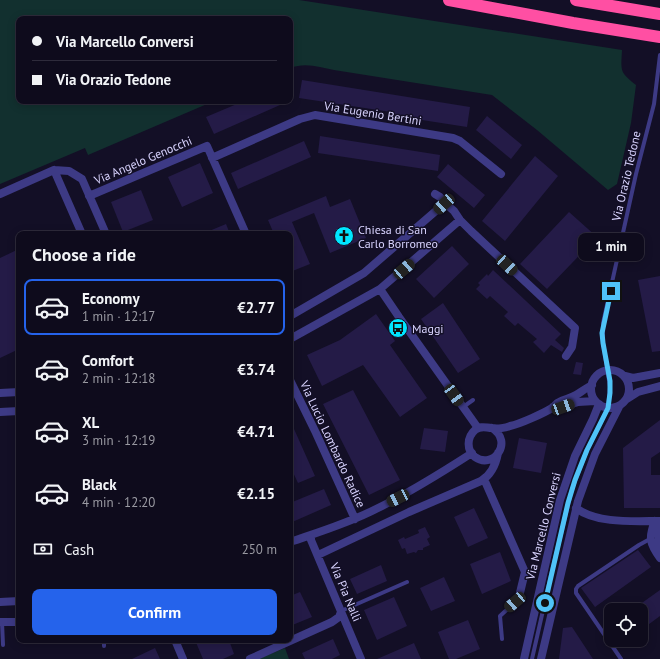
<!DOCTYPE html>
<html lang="en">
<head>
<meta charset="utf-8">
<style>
  body { margin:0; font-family:"PT Sans",sans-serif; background:#171425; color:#f1f3f6; height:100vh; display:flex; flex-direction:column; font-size:15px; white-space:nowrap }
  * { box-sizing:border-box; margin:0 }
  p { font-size:13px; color:#9b9ba3 }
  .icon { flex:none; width:22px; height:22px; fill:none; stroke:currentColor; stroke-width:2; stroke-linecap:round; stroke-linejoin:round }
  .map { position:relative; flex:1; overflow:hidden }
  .drawer { position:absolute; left:16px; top:231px; width:277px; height:412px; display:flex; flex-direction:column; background:#0e0b1c; border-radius:8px; box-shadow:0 2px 10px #0003,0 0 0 1px #2e2b3b }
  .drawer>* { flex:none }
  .top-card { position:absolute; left:16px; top:16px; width:277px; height:88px; border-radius:8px; box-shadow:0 2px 10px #0003,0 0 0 1px #2e2b3b; display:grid; align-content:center; height:88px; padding:0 16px; background:#0e0b1c }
  .buttons { position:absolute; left:604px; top:603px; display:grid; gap:8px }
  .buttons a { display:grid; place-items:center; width:44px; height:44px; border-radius:8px; background:#0e0b1c; box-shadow:0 2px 10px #0003,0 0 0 1px #2e2b3b; font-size:20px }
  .end { position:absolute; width:18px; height:18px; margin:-9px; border:5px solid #4fc3f7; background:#111; box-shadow:0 0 0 2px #111 }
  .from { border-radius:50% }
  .bubble { position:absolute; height:28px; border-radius:8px; background:#0e0b1c; box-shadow:0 2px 10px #0003,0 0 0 1px #2e2b3b; font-size:13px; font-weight:700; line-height:28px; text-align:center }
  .car { position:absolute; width:12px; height:24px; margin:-12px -6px; border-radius:5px; box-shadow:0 0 3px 1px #0007; background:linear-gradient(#222 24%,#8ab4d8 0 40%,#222 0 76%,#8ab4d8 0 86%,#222 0) }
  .top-card b { display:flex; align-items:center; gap:14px; height:38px; font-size:15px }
  .top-card b+b { border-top:1px solid #2e2b3b }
  .top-card i { width:10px; height:10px; background:#f1f3f6 }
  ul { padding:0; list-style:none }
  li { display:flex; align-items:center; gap:12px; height:56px; margin:0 8px 6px; padding:0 8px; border:2px solid transparent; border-radius:8px }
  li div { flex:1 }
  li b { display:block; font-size:15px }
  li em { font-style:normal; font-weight:700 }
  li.on { border-color:#2563eb }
  li>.icon { width:36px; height:36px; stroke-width:1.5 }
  h2 { padding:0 16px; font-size:18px; line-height:48px }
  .pay { display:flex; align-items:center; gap:10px; height:44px; padding:0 16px; font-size:15px }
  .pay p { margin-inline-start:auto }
  .cta { display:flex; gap:8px; margin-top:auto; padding:8px 16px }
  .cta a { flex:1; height:46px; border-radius:8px; background:#2563eb; color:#fff; font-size:16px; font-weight:700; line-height:46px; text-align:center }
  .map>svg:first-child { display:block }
  .green { fill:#12302f }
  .building { fill:#241b47 }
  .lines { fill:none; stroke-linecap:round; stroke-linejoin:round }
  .lane { stroke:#3d3a85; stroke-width:4 }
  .street { stroke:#3d3a85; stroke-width:8 }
  .highway { stroke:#ff4fa3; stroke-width:12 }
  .route { stroke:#4fc3f7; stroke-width:5 }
  .labels { text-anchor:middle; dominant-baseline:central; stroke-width:3; stroke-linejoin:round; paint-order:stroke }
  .street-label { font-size:12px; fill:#d9d4ff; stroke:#130f26 }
  .poi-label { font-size:12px; fill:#d9d4ff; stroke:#130f26; text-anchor:start }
</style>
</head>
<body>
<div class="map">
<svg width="660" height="659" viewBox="0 0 660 659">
  <rect width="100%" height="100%" fill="#130f26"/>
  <path class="green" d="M0,0H299L622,50C621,71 619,72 636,85L631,123L617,184L608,190L537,130L492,95L334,70C320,67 305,62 290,68V19H19V101H214L88,155L85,148L0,184Z
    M285,648L289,659H258Z"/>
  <path class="building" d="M302,80L470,107L467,127L390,115L391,112L299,98Z
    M244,101H289L214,134L206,117Z
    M487,116L522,145L511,159L476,130Z
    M320,136L440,155L438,171L318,153Z
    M304,141L311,157L238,189L231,173Z
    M535,156L558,176L505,241L482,221Z
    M200,163L213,193L182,207L168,177Z
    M448,164L485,195L474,208L437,177Z
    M141,190L153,220L123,232L111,202Z
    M326,196L330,207L350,199L366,238L330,253L314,213L292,222L310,264L290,272V234H274L268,220Z
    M569,212L597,237L547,289L520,264Z
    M226,224L230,234H202Z
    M452,246L469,264L434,298L416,279Z
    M19,249V349L0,358V258Z
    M493,270L561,334L555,340L564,348L562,352L551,345L544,353L533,342L537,339L518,323L515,326L504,316L508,312L490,296L487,299L476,289L480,285L478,283L487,274L488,276Z
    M660,276V351L652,352L638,280Z
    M443,303L480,359L458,373L421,319Z
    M376,314L395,341L390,345L427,398L400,417L363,365L322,386L307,355L340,340Z
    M576,362L583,363L581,375L573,374Z
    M353,390L400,480L369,495L323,404Z
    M290,420L315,476L298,483L290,466Z
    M660,420V452L651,458V475H660V508H624L623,448Z
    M424,428L448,431L445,452L420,449Z
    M519,438L547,443L541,473L513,468Z
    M324,489L331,505L290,523V503Z
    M474,508L488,538L468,547L454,517Z
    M425,527L430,537L427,539L430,545L423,548V550H418L416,553L414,552L407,554L405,548L402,549L398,540L404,537L405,539L419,533L418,530Z
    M638,550L651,567L595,607L581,588Z
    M500,552L511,581L482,594L470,564Z
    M381,565L387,581L357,594L350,579Z
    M444,577L455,601L431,611L420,588Z
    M660,590V616L641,630V610H632Z
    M300,592L312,617L290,626V596Z
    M394,597L407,626L377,640L364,610Z
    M468,620L480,649L456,659H449L438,632Z
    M572,627L593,659H559L563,628Z
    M333,639L340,655L332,659H305L302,653Z
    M195,640H229L234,654L223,659H203Z
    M414,643L421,659H377Z
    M155,648L160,659H132Z"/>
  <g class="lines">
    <path class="lane" d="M463,407L473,400
      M341,611L407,582
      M2,622L3,645
      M502,639L500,616L515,602
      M104,646V640
      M532,659L551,575L572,489L587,450L608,408L610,387L603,343V323L636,174L654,104L660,55
      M621,659L576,593V589L578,586L639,545L650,539"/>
    <path class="street" d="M212,158L300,119L315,115L453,138L460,141L501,174
      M54,170L82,234
      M0,194L54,170L69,171L82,179L106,234
      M435,194L440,197L445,203L454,211L460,220L471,231L575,328L572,347L566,356
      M89,196L207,146L246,234
      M380,289L399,317L478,428
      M290,316L364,273L445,203
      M290,339L380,289L460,220
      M591 389a19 19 0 1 1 38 0a19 19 0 1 1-38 0Z
      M625,376L633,378L660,373
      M290,380L316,433L355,519
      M0,393L19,392
      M627,399L638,392L660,386
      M553,407H563L578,402L595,401
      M0,412L19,411
      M492,428C514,442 493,470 475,457C466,450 467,437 475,430C481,425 486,428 492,428C497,429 506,428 510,426C520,424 544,413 552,408C555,406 556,403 559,402C565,399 571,398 576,395C581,392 586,388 592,385
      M484,479L525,572L518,601L515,602
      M576,508C597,524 634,521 660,521
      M655,521C648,538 650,544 660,558
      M655,521L659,533V545L660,547
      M311,535V540L361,659
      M290,542C319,532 349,523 376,509C409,493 441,473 472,453
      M318,555L409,512L481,481C491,475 496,464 498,453
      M0,602L19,601
      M0,622H19
      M175,640L183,659
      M250,659L332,622L339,617L341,612
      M524,659L560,500L575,456L593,419L599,404
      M541,659L578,501L595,454L619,407"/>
    <path class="highway" d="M449,0L573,23L660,37
      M576,0L660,14"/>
  </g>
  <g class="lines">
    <path class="route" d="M545,603L568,503L575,480L587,450L608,408L610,393V381L603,343L602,333L611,291"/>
  </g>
  <defs>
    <g id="church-disc" transform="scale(1)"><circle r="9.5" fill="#00e5ff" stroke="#130f26"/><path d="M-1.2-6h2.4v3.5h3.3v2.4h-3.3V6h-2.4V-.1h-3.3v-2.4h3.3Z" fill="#111"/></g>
    <g id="bus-disc" transform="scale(1)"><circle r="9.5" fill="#00e5ff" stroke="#130f26"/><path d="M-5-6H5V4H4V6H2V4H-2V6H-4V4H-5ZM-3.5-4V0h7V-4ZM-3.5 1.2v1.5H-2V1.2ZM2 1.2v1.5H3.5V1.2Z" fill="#111"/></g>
  </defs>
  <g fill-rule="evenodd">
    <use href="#church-disc" x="344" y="236"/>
    <use href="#bus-disc" x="398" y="328"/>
  </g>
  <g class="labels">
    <g class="street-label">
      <text transform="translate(373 113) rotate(9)">Via Eugenio Bertini</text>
      <text transform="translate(143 160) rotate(-23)">Via Angelo Genocchi</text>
      <text transform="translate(626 176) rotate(-77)">Via Orazio Tedone</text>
      <text transform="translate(333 444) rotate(65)">Via Lucio Lombardo Radice</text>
      <text transform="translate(543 526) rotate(-76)">Via Marcello Conversi</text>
      <text transform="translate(346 592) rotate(67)">Via Pia Nalli</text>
    </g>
    <g class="poi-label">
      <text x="358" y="229">Chiesa di San<tspan x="358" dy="14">Carlo Borromeo</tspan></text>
      <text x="412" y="328">Maggi</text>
    </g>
  </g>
</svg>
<div class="buttons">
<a><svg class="icon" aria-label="locate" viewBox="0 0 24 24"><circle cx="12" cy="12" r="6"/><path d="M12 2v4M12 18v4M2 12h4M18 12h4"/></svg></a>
</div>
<i class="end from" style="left:545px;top:603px"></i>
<i class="end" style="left:611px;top:291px"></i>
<div class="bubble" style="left:578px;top:233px;width:66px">1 min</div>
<i class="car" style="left:444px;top:204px;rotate:228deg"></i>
<i class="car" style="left:507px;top:265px;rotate:133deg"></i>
<i class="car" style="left:404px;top:269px;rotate:49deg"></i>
<i class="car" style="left:454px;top:395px;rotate:144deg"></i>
<i class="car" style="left:563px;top:407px;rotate:70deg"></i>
<i class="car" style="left:398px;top:498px;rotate:243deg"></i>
<i class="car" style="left:515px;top:602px;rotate:229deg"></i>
<div class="top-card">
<b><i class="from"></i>Via Marcello Conversi</b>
<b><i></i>Via Orazio Tedone</b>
</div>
<section class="drawer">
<h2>Choose a ride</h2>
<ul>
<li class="on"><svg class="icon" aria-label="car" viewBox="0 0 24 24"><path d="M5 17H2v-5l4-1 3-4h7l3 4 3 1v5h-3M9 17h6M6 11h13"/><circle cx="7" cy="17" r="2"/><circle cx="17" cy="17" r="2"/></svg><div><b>Economy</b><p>1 min · 12:17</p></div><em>€2.77</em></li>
<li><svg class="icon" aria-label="car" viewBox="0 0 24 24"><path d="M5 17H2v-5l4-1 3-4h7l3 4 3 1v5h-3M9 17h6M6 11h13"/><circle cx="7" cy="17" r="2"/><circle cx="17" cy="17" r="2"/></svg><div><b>Comfort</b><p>2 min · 12:18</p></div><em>€3.74</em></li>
<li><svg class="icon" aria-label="car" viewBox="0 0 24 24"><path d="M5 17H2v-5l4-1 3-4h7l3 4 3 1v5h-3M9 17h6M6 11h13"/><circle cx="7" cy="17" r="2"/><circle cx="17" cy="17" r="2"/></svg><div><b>XL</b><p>3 min · 12:19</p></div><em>€4.71</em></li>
<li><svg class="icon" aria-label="car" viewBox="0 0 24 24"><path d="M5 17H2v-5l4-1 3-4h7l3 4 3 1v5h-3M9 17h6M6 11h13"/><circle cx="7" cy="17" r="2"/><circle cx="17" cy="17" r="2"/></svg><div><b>Black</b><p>4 min · 12:20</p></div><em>€2.15</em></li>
</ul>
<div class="pay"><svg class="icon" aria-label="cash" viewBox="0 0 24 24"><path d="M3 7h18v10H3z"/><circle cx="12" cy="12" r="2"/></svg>Cash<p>250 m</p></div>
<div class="cta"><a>Confirm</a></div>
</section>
</div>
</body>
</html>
